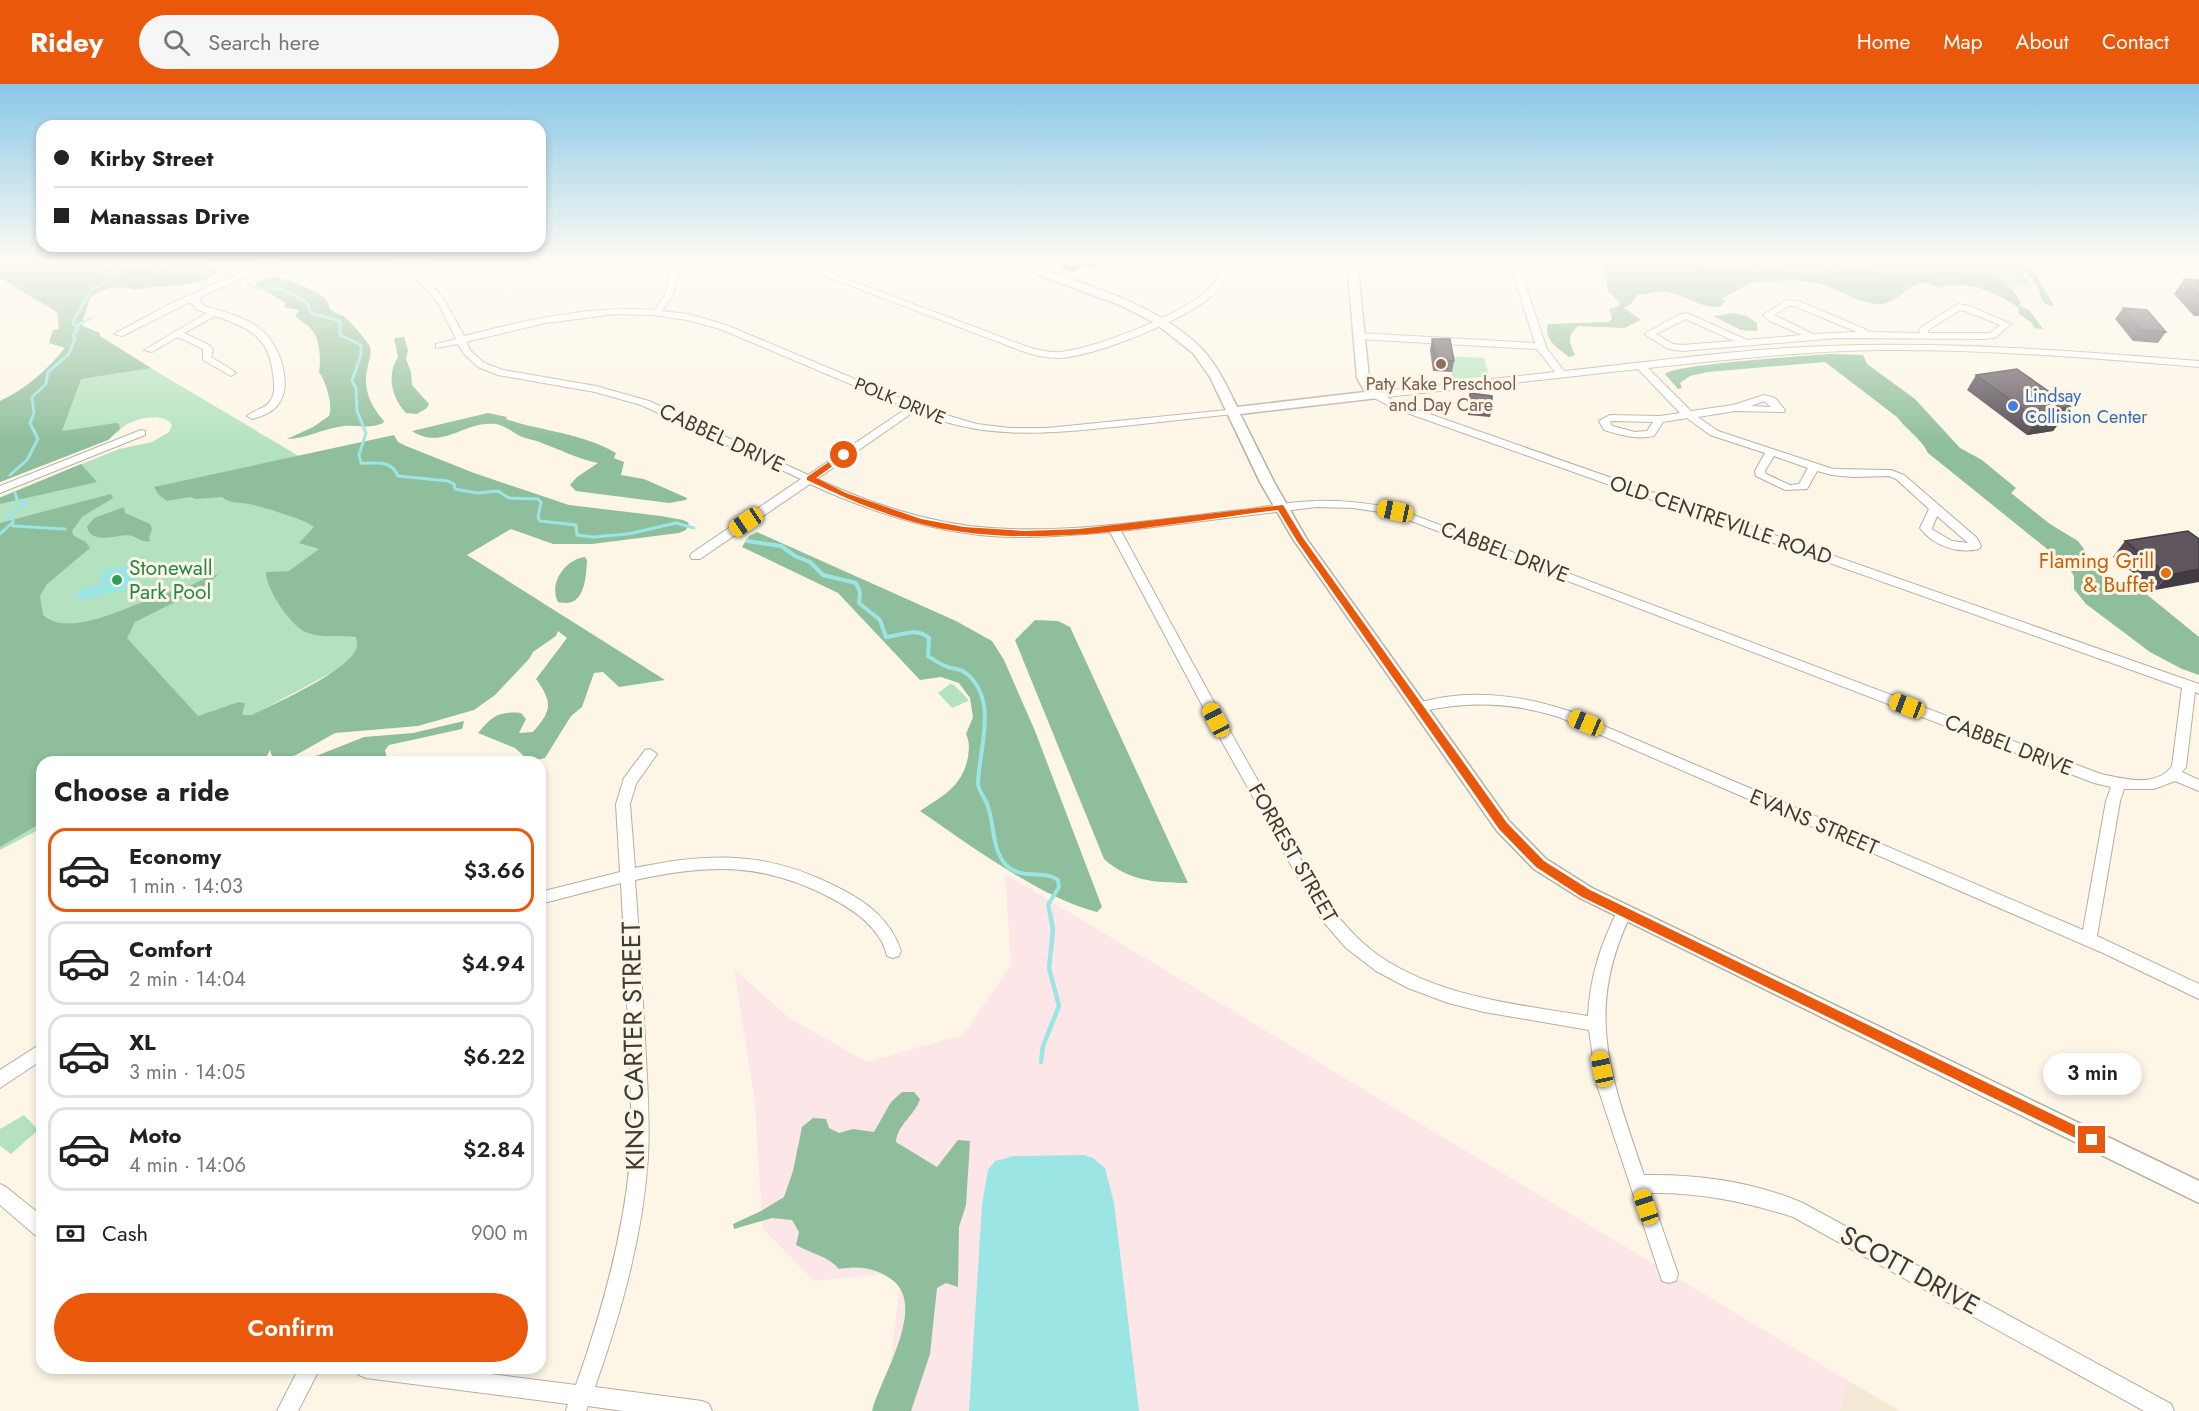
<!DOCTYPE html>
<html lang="en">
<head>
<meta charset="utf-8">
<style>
  body { margin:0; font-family:Jost,sans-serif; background:#f6f6f6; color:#222; height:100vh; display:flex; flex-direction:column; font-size:22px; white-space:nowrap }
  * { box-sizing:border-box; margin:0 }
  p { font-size:20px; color:#767676 }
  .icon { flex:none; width:33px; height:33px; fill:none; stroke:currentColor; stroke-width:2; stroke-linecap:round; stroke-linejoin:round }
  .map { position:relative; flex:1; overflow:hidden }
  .sheet { position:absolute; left:36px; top:672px; width:510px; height:618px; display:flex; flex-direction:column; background:#fff; border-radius:18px; box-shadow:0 3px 9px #0003 }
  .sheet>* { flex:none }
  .top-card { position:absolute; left:36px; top:36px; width:510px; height:132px; border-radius:18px; box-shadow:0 3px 9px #0003; display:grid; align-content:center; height:132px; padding:0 18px; background:#fff }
  .end { position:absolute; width:27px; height:27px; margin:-14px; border:8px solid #ea580c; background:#fff; box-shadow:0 0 0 3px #fff }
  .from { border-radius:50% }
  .bubble { position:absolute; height:42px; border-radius:21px; background:#fff; box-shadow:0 3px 9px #0003; font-size:20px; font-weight:600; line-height:42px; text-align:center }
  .car { position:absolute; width:18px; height:36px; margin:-18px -9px; border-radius:8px; box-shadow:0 0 4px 2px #0007; background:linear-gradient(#f5c518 24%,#345 0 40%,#f5c518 0 76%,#345 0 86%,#f5c518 0) }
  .top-card b { display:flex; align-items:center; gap:21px; height:57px; font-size:22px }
  .top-card b+b { border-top:2px solid #e0e0e0 }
  .top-card i { width:15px; height:15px; background:#222 }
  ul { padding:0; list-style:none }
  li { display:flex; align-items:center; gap:18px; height:84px; margin:0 12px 9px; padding:0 6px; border:3px solid #e0e0e0; border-radius:18px }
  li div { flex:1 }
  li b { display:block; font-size:22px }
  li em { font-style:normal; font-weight:600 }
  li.current { border-color:#ea580c }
  li>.icon { width:54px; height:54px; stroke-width:1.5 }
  h2 { padding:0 18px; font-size:27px; line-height:72px }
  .pay { display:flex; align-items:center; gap:15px; height:66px; padding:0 18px; font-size:22px }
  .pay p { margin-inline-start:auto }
  .action { display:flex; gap:12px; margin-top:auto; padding:12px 18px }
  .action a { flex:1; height:69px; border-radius:36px; background:#ea580c; color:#fff; font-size:24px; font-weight:600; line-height:69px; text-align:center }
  header { display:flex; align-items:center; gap:36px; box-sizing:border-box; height:84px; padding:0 30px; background:#ea580c; color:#fff }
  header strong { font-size:28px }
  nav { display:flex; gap:33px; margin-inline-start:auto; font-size:21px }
  .search { width:420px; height:54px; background:#f6f6f6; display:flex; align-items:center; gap:15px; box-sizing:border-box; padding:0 21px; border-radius:33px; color:#767676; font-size:22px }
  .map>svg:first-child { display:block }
  .commercial { fill:#fce6e8 }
  .built { fill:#f4e9d5 }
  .green { fill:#b4e2c0 }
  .forest { fill:#8ebe9b }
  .water { fill:#9ce5e5 }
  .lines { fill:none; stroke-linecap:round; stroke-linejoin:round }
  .stream-far2 { stroke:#9ce5e5; stroke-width:3 }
  .stream-far1 { stroke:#9ce5e5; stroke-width:4 }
  .stream { stroke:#9ce5e5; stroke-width:4.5 }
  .minor-casing { stroke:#b6afa1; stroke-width:2 }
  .major-casing { stroke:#b6afa1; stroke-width:3 }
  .minor { fill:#fff; fill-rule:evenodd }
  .major { fill:#fff; fill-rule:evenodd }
  .wall { fill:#524952 }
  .shaded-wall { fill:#423c42 }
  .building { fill:#5f555f; stroke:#423c42; stroke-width:1.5 }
  .route { fill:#ea580c }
  .education-dot { fill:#8d6e63; stroke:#fdf6e7; stroke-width:2 }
  .shop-dot { fill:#3f7fe0; stroke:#fdf6e7; stroke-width:2 }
  .food-dot { fill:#e8710a; stroke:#fdf6e7; stroke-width:2 }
  .leisure-dot { fill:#2e9e5b; stroke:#fdf6e7; stroke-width:2 }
  .labels { text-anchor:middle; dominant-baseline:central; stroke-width:6; stroke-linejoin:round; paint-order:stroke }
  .far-education-label { font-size:18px; fill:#785e54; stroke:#fdf6e7 }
  .far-shop-label { font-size:18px; fill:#366cbe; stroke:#fdf6e7; text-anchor:start }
  .far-street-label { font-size:18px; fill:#3e3b35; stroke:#fdf6e7 }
  .street-label { font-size:21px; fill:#3e3b35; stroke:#fdf6e7 }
  .food-label { font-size:21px; fill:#c56008; stroke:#fdf6e7; text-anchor:end }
  .leisure-label { font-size:21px; fill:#27864d; stroke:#fdf6e7; text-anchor:start }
  .near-street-label { font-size:26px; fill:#3e3b35; stroke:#fdf6e7 }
</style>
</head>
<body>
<header>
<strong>Ridey</strong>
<div class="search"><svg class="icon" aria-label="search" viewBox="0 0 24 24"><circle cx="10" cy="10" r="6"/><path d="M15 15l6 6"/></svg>Search here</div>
<nav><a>Home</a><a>Map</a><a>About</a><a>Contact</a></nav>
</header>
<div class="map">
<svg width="2199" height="1327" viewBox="0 0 2199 1327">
  <rect width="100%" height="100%" fill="#fdf6e7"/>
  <path class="commercial" d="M1005,790L1847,1296L1840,1327H885L901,1188L814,1197L763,1145L754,1010L734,885L789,934L867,978L963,951L1011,881Z"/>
  <path class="built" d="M1847,1296L1900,1327H1840Z"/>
  <path class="green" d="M2013,176L2032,203L1841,195L1719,200L1613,211L1598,177Z
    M105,257L506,495L165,678H42V744L0,766V413L119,365L152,358L169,348L172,341C163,327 134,335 123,343C118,347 113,352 108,356L0,398Z
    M1448,272L1484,274L1489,292L1453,296Z
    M950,600L954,601L968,615V617L952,624L938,609Z
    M24,1031L38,1046L11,1070L0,1062V1045Z"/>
  <path class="forest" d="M0,176H194L220,185C204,206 156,200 134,206C123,200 97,204 90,215C88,219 87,224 86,228C84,234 82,236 83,242L100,249V252L151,284L81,295L62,347L116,339L119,340L120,345L108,356L0,398V317C26,305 47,286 65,264L49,259L53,246L59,245L57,228L0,194Z
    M1602,176H1687C1705,190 1722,182 1742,183C1749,184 1757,187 1765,187C1786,188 1806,188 1826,190L1827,187L1802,176C1827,176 1851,186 1876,188C1913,191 1949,186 1985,190C2003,194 2012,203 2021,219L2019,221L2029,226L2043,245L2034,244L2032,239L2018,229L2019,224C1998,209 1965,194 1941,204C1935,202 1929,199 1923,199C1906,201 1898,218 1882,220C1863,221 1846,210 1829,203C1811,196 1769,192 1751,199C1741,203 1732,210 1722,215L1725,217L1721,222C1703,227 1686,210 1666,208C1657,206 1647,210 1637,211L1631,220L1624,224L1641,236L1624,244L1578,242C1567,252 1569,258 1575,271L1569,273C1558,264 1543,256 1548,240L1609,238L1612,234L1609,225L1619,222L1620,219L1607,206V190Z
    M1872,176H1977L1983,183L1941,180L1877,181L1870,178Z
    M1998,176H2024L2035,189L2054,222C2039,221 2042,212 2037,202C2034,196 2028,191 2024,186L2013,184Z
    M275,193C286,194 322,208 327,217C329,220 329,223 331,226C335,229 339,230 343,232C350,237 367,256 370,263C372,272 368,278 367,286C363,306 371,322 384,337L383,339C370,345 357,341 344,342C324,344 306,355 287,355L313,343L329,332C333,320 326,298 319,288C321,278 320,258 314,249C310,242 301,237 295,232L299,226L284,223L285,218C270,212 274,207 254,205L258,197Z
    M1734,229L1747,232L1757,239V247L1741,246L1713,232Z
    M404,253L408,266L406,275L411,288L412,301L429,320L427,324L417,330L406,329C392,314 386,291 398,273L394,254Z
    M1829,270L1863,271L1867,280L1915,315L1960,364L1982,376L2016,404L2011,409L2050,440L2078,457L2094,479L2125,502L2145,509L2199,553V591L2182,585L2150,568L2086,520L2074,505V492L2067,481L1928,369C1924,358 1905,344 1897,333L1825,278L1708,288L1690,292L1680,299L1682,304L1678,305L1665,290C1675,280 1806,272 1829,270Z
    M488,329L507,333L506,335C541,347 583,349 616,369L614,374L624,378L621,391L644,395L687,414L686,416L669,419L576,407L570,401L577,393L598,379C578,375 561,366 542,359C535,356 527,355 520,352C512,348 506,342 496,340C464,336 443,367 412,347Z
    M394,351L398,358L406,362L474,389L569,421L661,432L683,436L689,439L686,446L679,449L592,460H553L511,445L467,471L665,596L619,603L603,588L594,589L582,623L571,632L545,674L537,676L525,673L515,664L478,649C492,632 498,627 521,629L526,635L519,649L533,648C552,626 553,619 536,595L567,554L558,547L556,552L533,568L529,575L495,611L474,626L418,642L335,649L296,671L281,676L273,675L270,666L264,678H42V751L36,742L0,763V439L111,410L113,414L82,433L72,447L74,452L86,458L90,464L47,500L40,512L43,531C68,554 124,524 151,515C160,511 168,510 177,505C195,503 202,492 218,491L199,506L135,538L127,554L198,632L239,618L245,619L242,631H252C276,619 344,589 355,567C358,562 357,558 356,553C341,551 322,554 308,549C292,544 266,506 266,488L289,487L319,465L299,459L314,443C307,436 262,423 250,420C240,418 230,420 222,413L196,415L190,413L167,417L158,410L154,403Z
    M81,380L97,398L0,420V414Z
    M124,423L125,429L150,440L152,445L149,455L151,457C142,459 139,454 132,452C122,448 92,463 87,443L94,434Z
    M757,448L956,537L992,557L1004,576L1035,647L1102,823L1097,828C1041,814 968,760 920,727C944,711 962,703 968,673C969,664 970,659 966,650L973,633L970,614L959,599L941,593L920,596L838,509L742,463L749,452Z
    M585,473L587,476C586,496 584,525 558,518C548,499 566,475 585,473Z
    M1035,536L1058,537L1070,543L1188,799C1157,799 1128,797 1104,775L1015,556Z
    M464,637L462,645L389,661L385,666L388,678H301L364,653L413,649Z
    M902,1008H914L920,1015C915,1031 897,1041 896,1058L937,1083L958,1056L970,1057L966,1121L959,1143L958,1203L946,1199L937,1204L930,1270L911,1327H872C880,1294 929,1221 891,1195C873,1183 859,1182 839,1185C828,1172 810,1169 796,1161L799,1148L792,1136L772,1134L734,1145L733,1140L761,1127L784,1113L793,1087L802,1043L813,1034L826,1035L829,1044L839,1049L853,1045L874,1048L891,1018Z"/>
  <path class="water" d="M129,481L128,490L133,489L131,504L77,517L79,506L100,501L102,487Z
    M1084,1071L1093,1074L1105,1084L1114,1119L1139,1327H969L982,1121L988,1086L995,1077L1014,1072Z"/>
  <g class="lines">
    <path class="stream-far2" d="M108,176L107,182L99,186V189H109L135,180L167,190H213
      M247,200L260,205H281L307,218L311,229L340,237V251L361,261V270L352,297L356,304L357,327L366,349L359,371L361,379C376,380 391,375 398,392L448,397L454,400L455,405L477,409L498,407L509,414L538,415L541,418L538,433L540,437L576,441L577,451L593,453L628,450L676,439L694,444
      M76,242L91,234
      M10,391L27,376L38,355L30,339L34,329L32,313L46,300L48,288L69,270L75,254L73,252L78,243L73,240L74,236L91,206L121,189L117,188
      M15,409L17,416L27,419L7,432L13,435V442L65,445
      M0,450L12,439"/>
    <path class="stream-far1" d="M747,457L781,462L795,472L810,478L823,491L856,499L860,508L859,519L880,536L886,553C901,552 916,542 929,554L928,572C934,576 941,581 948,583C954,585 961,585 966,589C999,616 979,664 978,699C978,707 984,712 987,720C995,739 991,765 1006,781C1023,797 1043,785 1058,796L1059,803L1048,821L1050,830"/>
    <path class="stream" d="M1041,978L1043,962L1059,922L1049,884L1053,846L1050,829"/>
    <g class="minor-casing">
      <path id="minor" d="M267,176H279L199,214L202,221C221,227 242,232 258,243C279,258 295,301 277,322C271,329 260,333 252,335L247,332C254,326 265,325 270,317C276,310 274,298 273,290C269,252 248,243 215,232L184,249L209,261L213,266L211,273L234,287L236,289L231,292L203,276V265L178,253L152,268L144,266L207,229L196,225L190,218L122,252L114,250L168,221Z
        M392,176H402L409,181L420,176H433L414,185C439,202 451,227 464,252C526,236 590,221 654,226L665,211L674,176H682L673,211L662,227L688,230L726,241L929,326L977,340L1009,344H1047L1237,325L1238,327L1233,330C1193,334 1154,339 1114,343C1043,350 982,356 915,327L817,395C871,420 931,440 991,444C1074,450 1159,435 1241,426C1266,423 1292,417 1318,417C1344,416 1369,420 1395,424L2101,690C2124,695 2156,704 2172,682L2182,604L1393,324L1369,311L1374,308L1555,288L1537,265L1359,255L1354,252L1359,249L1535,259L1509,176H1517L1547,265L1564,287C1651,278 1739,265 1827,262C1951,257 2075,267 2199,277V283C2093,274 1986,265 1880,266C1802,267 1725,276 1648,284L1691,327L1733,321L1764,311L1775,314L1785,326L1784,328L1735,327L1698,333L1718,347L1833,385L1891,386L1904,391L1977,454L1981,462L1979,465C1958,470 1933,462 1920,444L1929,425L1896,395L1889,392L1852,393L1832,391L1817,387L1807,405L1785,406L1756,392L1755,387L1765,369L1710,351L1687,334L1663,338L1654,352C1636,356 1621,351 1604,346L1599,337L1610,331L1660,332L1680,329L1638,285L1386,313L1401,320L2199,600V610L2195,608L2186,683L2182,688L2199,696V707L2175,697L2154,705H2124L2120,717L2097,852L2199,900V915L2103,869L1559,633C1511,618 1468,617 1419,628L1412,623L1414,620C1467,604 1517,610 1569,627L2083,846L2106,717L2111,703L2094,699L1393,430L1353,424L1316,423L1121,447C1167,532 1213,618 1261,702C1295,763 1327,840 1387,877C1447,914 1521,921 1588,932C1590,892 1601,859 1619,824L1624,822L1629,824L1632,828C1583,928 1611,993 1644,1091C1698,1090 1754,1098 1803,1119L2171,1320L2174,1327H2144L1793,1133C1747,1118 1699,1108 1650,1109L1678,1190L1676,1197L1669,1199L1662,1197L1597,1001L1589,946L1484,928L1448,919L1408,904L1376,887L1346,864L1321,835L1210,636L1110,448C1071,451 1030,455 991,452C928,447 866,426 810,400L700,475H692L690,472L692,469L801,395L641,321L595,308L498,291L478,283L464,270L458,260L436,264V260L456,255L438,219L416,194ZM616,230L652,231L687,236L720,245L907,324L808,391L649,317L596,302L503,286L484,279L471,267L466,258L545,239ZM1764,317L1771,323L1751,322ZM1612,337L1653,338L1647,347L1635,348L1612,342L1610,338ZM1774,372L1808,384L1799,400L1790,401L1766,390L1765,387ZM1937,432L1968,459L1952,457L1933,446L1932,444Z
        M783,176H796L1028,263C1039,266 1049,269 1060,268C1095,265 1189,228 1212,202C1218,195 1221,186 1222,176H1230C1229,189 1224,200 1215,209C1188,235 1095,273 1058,274C1046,274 1033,271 1022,267Z
        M1786,216L1798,217L1867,246L1868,248L1919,249L1921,243L1958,220L1970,222L2011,240L1996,253L1986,255L1838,254L1682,267L1668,265L1644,250L1678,231L1687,229L1747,256L1802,251L1768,236L1763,231ZM1788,222H1794L1857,248L1813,250L1774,231ZM1960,226L1965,227L2000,241L1990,249H1928V246ZM1686,235L1734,257L1682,261L1673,260L1656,250Z
        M141,346L145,347V351L0,409V402Z
        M650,665L657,670L636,700L630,720L635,784C710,768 769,767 839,804C867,818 891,836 901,867L899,872L893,874L887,872C885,866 884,860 880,855C870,837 850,824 831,814C763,778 709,780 635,796C639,849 642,902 645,955C647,995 650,1034 648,1073C643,1152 621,1229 595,1303L702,1317L709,1320L712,1327H623L588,1322L586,1327H566L568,1320L366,1294L359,1291L356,1284H444L576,1301C602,1228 623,1153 630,1076C633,1037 630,998 629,958C626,905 624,852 621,799L540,820V808L620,788L616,720L624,694L645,666Z
        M42,959V976L0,1004V986Z
        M0,1100L6,1103L42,1132V1153L35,1151L0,1121Z
        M299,1284H320L298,1327H277Z"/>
    </g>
    <g class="major-casing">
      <path id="major" d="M999,176H1015C1078,199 1152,216 1201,264C1217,281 1227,302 1237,323L1365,308L1357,294L1347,176H1357L1369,294L1380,311L1378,314L1240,330L1274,398L1306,454L1509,737L1546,775L1592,804L2199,1097V1119L1580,814L1534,785L1497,747L1293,455L1260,398L1210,293L1193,269L1155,239L1120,221Z"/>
    </g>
    <use href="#minor" class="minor"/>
    <use href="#major" class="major"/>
  </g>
  <path class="wall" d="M1060,176H1106L1095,184L1084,181L1073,188L1061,184Z
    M2184,195L2199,196V232H2194L2174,210Z
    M2123,224L2166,248L2158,259L2133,257L2115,235Z
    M1432,255L1454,277L1452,288L1433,287L1430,266Z
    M1976,291L2071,323L2053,347L2027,351L1967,306Z
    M1470,309L1492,326L1490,333L1468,331V317Z
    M2199,455L2155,506L2113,473L2125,457Z"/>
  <path class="shaded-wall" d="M1073,176H1084V181L1073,188Z
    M1094,176H1106L1095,184Z
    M2071,323L2053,347L2027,351L2038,336L2055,325Z
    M2199,485V498L2155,506L2168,491Z"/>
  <path class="building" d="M2184,195L2199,196V212Z
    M2123,224L2147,226L2166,248L2140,246Z
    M1432,255H1450L1454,277L1436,276Z
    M2017,285L2071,323L2055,325L2063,332L2038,336L1976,291Z
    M1470,309L1492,312V326L1470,323Z
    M2188,447L2199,455V485L2168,491L2125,457Z"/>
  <linearGradient id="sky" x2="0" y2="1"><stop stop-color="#89c8e7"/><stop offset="0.49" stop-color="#fefbf4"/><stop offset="1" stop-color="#fefbf4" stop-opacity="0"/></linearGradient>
  <rect width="2199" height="362" fill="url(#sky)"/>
  <path class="route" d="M842,369L848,371L816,394L846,409L921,435L964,443L1025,447L1079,445L1283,421L1303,454L1507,739L1544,777L1590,806L2097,1052L2099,1056L2097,1060H2088L1582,813L1536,783L1499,745L1297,457L1278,426C1177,438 1064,462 963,448C908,441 857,420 807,396V393Z"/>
  <circle class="education-dot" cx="1441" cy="280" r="6"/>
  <circle class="shop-dot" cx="2013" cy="322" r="6"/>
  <circle class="food-dot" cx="2166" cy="489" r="6"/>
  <circle class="leisure-dot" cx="117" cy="496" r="6"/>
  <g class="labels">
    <g class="far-education-label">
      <text x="1441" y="300">Paty Kake Preschool<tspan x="1441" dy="21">and Day Care</tspan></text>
    </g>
    <g class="far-shop-label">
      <text x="2025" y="312">Lindsay<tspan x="2025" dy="21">Collision Center</tspan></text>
    </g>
    <g class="far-street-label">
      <text transform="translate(900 317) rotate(22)">POLK DRIVE</text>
    </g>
    <g class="street-label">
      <text transform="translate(722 354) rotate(25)">CABBEL DRIVE</text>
      <text transform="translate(1721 436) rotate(19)">OLD CENTREVILLE ROAD</text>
      <text transform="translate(1505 468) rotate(21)">CABBEL DRIVE</text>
      <text transform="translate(2009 661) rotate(21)">CABBEL DRIVE</text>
      <text transform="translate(1814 738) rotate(23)">EVANS STREET</text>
      <text transform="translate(1293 769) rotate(60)">FORREST STREET</text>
    </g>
    <g class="food-label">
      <text x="2154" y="477">Flaming Grill<tspan x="2154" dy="24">&amp; Buffet</tspan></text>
    </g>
    <g class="leisure-label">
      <text x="129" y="484">Stonewall<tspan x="129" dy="24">Park Pool</tspan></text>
    </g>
    <g class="near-street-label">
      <text transform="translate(633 962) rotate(-91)">KING CARTER STREET</text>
      <text transform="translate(1910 1186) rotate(29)">SCOTT DRIVE</text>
    </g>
  </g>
</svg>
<i class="end from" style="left:844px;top:371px"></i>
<i class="end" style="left:2092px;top:1056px"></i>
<div class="bubble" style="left:2043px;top:969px;width:99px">3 min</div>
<i class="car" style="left:1395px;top:427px;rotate:282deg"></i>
<i class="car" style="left:746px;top:438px;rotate:236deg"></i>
<i class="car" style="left:1907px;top:622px;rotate:291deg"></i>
<i class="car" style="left:1216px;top:636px;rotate:332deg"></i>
<i class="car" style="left:1586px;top:639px;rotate:293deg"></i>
<i class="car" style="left:1602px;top:985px;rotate:348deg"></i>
<i class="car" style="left:1646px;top:1123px;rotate:341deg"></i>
<div class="top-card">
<b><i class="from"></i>Kirby Street</b>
<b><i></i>Manassas Drive</b>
</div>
<section class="sheet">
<h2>Choose a ride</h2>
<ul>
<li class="current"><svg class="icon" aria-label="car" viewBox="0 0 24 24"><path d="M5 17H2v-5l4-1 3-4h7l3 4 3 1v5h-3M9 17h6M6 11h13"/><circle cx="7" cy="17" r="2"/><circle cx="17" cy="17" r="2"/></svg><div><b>Economy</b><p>1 min · 14:03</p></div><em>$3.66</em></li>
<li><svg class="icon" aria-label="car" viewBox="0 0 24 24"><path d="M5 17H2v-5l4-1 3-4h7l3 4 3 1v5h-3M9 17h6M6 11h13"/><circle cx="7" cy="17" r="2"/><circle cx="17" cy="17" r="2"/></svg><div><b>Comfort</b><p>2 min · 14:04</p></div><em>$4.94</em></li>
<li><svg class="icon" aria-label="car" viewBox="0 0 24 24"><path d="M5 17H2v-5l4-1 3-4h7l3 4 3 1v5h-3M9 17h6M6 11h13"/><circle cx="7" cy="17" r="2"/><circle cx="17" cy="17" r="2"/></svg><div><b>XL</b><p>3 min · 14:05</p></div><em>$6.22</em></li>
<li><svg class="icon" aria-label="car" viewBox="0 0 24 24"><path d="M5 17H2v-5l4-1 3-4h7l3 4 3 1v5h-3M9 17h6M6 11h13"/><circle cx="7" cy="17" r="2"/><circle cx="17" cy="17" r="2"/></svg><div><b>Moto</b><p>4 min · 14:06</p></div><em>$2.84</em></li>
</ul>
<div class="pay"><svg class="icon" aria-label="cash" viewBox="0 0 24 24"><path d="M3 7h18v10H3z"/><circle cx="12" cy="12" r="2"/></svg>Cash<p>900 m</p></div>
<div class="action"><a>Confirm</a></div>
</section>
</div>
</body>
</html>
